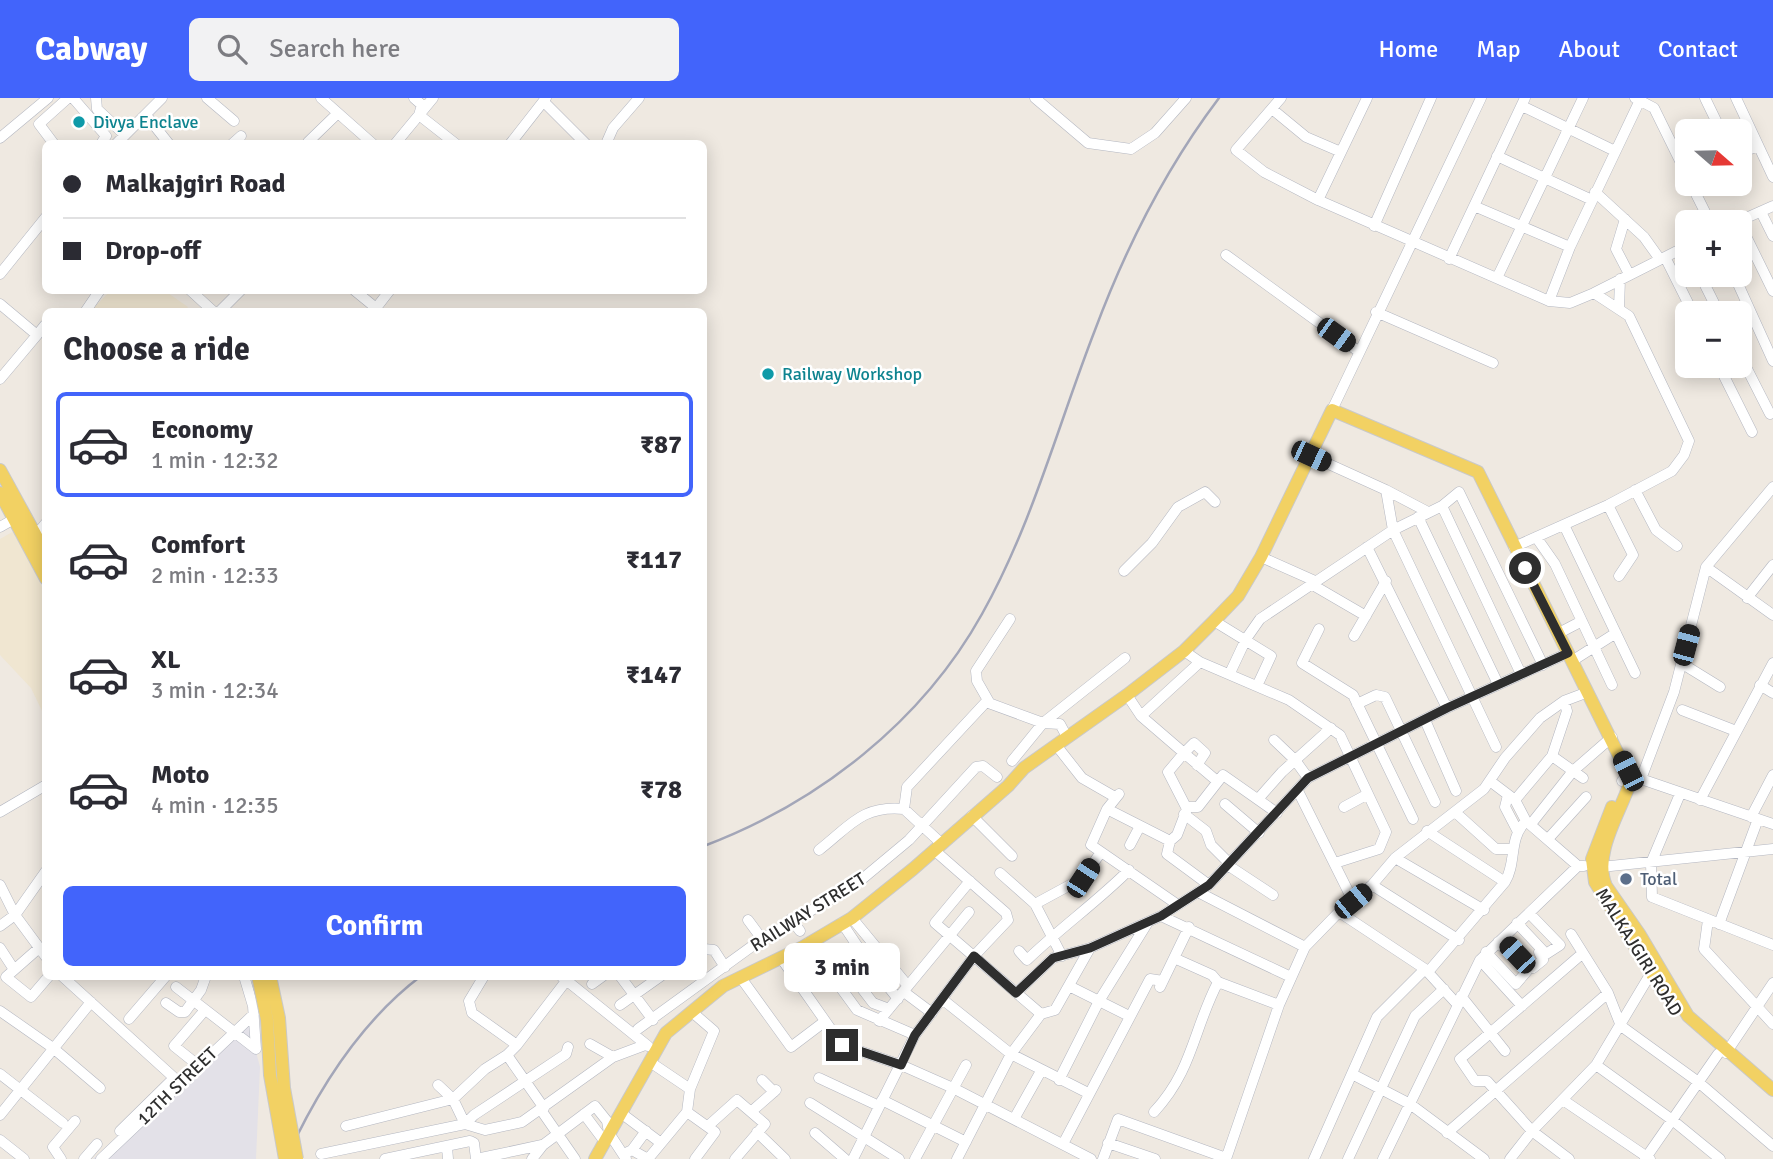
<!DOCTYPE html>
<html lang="en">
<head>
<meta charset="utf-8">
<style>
  body { margin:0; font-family:Signika,sans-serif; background:#f2f2f3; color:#2b2b33; height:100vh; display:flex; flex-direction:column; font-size:26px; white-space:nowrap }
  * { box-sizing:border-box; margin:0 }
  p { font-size:23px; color:#7c7c81 }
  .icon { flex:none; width:38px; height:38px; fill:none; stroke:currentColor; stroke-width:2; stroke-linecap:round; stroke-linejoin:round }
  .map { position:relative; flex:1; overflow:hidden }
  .details { position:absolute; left:42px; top:210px; width:665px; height:672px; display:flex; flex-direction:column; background:#fff; border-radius:10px; box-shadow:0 4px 18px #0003 }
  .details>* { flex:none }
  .top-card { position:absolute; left:42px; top:42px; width:665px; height:154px; border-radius:10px; box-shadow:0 4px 18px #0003; display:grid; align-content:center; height:154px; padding:0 21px; background:#fff }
  .needle { width:46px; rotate:110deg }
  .controls { position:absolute; left:1675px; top:21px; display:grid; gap:14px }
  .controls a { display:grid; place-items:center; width:77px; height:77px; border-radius:10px; background:#fff; box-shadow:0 4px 18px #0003; font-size:35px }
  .end { position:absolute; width:32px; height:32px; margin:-16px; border:9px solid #2e2e2e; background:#fff; box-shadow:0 0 0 4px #fff }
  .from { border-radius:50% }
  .bubble { position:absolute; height:49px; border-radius:10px; background:#fff; box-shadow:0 4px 18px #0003; font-size:23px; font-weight:700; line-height:49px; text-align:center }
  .car { position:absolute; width:21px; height:42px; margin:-21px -10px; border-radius:9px; box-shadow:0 0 5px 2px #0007; background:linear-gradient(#222 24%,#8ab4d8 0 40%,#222 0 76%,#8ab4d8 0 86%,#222 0) }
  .top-card b { display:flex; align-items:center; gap:24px; height:66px; font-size:26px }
  .top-card b+b { border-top:2px solid #e1e1e2 }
  .top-card i { width:18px; height:18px; background:#2b2b33 }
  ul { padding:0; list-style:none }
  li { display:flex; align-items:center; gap:21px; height:105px; margin:0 14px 10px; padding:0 7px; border:4px solid transparent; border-radius:10px }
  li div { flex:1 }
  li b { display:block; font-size:26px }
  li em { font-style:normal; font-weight:700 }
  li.current { border-color:#4264fb }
  li>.icon { width:63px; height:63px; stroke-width:1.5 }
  h2 { padding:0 21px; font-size:32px; line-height:84px }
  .cta { display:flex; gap:14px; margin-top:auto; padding:14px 21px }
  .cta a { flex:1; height:80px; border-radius:10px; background:#4264fb; color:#fff; font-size:28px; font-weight:700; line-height:80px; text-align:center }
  header { display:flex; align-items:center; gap:42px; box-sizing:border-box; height:98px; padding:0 35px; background:#4264fb; color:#fff }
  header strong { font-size:33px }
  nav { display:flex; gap:38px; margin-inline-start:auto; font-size:24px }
  .search { width:490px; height:63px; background:#f2f2f3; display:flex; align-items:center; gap:18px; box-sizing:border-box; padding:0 24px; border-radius:10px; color:#7c7c81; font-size:26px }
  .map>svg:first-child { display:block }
  .industrial { fill:#e3e1e8 }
  .education { fill:#f0e6d1 }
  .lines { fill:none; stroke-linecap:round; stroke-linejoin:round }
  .minor-casing { stroke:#b4b7c1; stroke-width:11 }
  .major-casing { stroke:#c9c9c9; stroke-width:14 }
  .minor { stroke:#fff; stroke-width:10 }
  .major { stroke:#f2d163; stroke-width:12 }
  .rail { stroke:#a3a6b8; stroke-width:2.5 }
  .major-bridge-casing { stroke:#c9c9c9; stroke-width:14; stroke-linecap:butt }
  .major-bridge { stroke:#f2d163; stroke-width:12 }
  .route { stroke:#2e2e2e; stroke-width:9 }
  .culture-dot { fill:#0f9aa8; stroke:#fff; stroke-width:2.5 }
  .service-dot { fill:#5c6f8a; stroke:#fff; stroke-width:2.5 }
  .labels { text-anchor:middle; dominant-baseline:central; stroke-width:5; stroke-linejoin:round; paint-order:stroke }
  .culture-label { font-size:18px; fill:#0d838f; stroke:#fff; text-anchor:start }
  .service-label { font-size:18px; fill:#4e5e75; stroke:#fff; text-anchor:start }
  .street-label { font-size:18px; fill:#2e2e2e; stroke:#fff }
</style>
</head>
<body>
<header>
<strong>Cabway</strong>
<div class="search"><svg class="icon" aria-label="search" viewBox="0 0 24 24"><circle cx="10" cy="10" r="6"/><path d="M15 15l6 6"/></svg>Search here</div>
<nav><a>Home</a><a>Map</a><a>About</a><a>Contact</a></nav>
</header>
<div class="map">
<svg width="1773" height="1061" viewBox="0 0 1773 1061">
  <rect width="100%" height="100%" fill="#efe9e1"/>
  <path class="industrial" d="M247,919L260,969L256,1061H93Z"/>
  <path class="education" d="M110,193H165L188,209L185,213H91Z
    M14,433L45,495V612L42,613L31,590L0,557V441Z"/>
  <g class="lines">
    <g class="minor-casing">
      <path id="minor" d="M73,0L106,38L101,46
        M96,0L97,11L125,37
        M207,0L234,23
        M321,0L373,46
        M414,0L422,7L419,17L456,46
        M1035,0L1088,45L1131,51L1155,35L1186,0
        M1281,0L1236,52L1264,74L1318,102
        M1367,0L1318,102L1549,203L1570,205L1594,195L1629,218L1689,343L1684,357L1672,373L1608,407L1514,449
        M1635,0L1654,10L1687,77
        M1705,0L1721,33
        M1736,0L1773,79
        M544,4L586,46
        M1522,8L1615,53
        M1272,11L1306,39L1341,54
        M146,17L169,46
        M0,40L48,0
        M308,44L338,15
        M54,46L39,26L68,0
        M116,46L162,0
        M232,46L241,38
        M395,46L433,0
        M510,46L546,0
        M606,46L613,30L639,0
        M1740,55L1758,48
        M1497,58L1592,102
        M1691,86L1710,124
        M1595,94L1644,139L1659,160
        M1474,108L1570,149
        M1761,114L1773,138
        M1625,121L1616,151L1629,176
        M1737,124L1773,108
        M1740,126L1773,193
        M1374,128L1431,0
        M1226,157L1358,253
        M1665,159L1693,215
        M1449,161L1525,0
        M0,176L46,119
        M1700,177L1719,215
        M1734,177L1773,263
        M1497,180L1583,0
        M190,192L214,214
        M354,192L376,210
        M1594,195L1687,148
        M1549,203L1570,149L1641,0
        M0,206L37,237L0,281
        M1619,210L1620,181
        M85,214L100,192
        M219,214L241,192
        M373,214L390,192
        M1376,214L1493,265
        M37,237L45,227
        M1740,257L1770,316
        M1719,268L1752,334
        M1332,312L1481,0
        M1311,358L1386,392L1393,432L1496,649
        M1386,392L1428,414
        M1635,392L1656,432L1677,448
        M1608,407L1633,457L1619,478
        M1442,408L1459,394L1543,567
        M1418,419L1498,586
        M1564,427L1635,575
        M0,429L14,421
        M36,437L46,425
        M1536,439L1555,466L1612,587
        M1367,449L1447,610
        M1261,459L1315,483
        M1706,469L1773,517
        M1124,473L1152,445L1178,409L1205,394L1215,404
        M1311,486L1366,518
        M1747,500L1773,467
        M1214,523L1271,558L1257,588
        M1319,531L1302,565L1353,597L1413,721
        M1559,535L1582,523
        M1354,538L1386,483
        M1184,553L1200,564L1289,602L1340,637L1386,734L1379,751L1335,765
        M1572,563L1616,535
        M1681,565L1720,589
        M1230,575L1246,541L1260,521L1393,432L1442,408L1521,576
        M1760,587L1773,595
        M1127,597L1141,618L1200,564
        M989,604L977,583L976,573L1010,521
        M1357,606L1376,597L1385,599L1435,704
        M1682,612L1736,633
        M1141,618L1184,655L1168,674L1187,711L1177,737L1170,743L1167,756L1209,787
        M1425,622L1456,693
        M1274,642L1295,662L1308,680
        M1056,647L1082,680L1115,699
        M1552,658L1583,680
        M1012,663L1043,625L1125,560
        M1197,667L1205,655L1194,645L1184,655L1217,683
        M1641,681L1674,594L1706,469L1773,389
        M1490,683L1515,702L1526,723L1578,768H1584
        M1622,683L1641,681L1773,726
        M1298,693L1353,803
        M1119,696L1107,711L1091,747L1178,807
        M1680,696L1651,765L1652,799L1773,847
        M1508,697L1505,709L1517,732
        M1259,700L1282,674L1331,630
        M1515,702L1552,658L1567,613L1564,603
        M1700,702L1773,565
        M1225,706L1259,735
        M1187,709H1198L1223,677L1277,715
        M1344,709L1368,696
        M904,711L907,689L986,604L1043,625L1060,626L1067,639
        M1107,711L1170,743
        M0,714L46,687
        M1455,714L1496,751H1513
        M1184,716L1206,733L1211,747L1230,766
        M972,718L1012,758
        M1751,719L1773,677
        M1531,726L1573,673L1612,639
        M1427,733L1505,784
        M1548,741L1586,699
        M1130,747L1140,728
        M819,752C850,728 862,707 904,711L941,745
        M1395,760L1484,812
        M1229,768L1273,797
        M1601,769L1773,751
        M1000,775L1035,806L1062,858
        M970,783L935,825L1041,916
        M0,787L15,817L46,859
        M1372,787L1459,842
        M1198,794L1305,849
        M1035,806L1083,780L1101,754
        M1339,814L1425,871L1457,906
        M1161,818L1291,879
        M852,820L908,888
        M791,821L800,833
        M748,822L762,841
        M1708,822L1704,851L1773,926
        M842,825L866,861L898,901
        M1517,825L1546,856L1560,847L1529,815
        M1719,826L1758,721
        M0,828L15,817L46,773
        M1571,836L1608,895L1621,928L1697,983L1773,1048
        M808,845L857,912L915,937
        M0,850L13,870
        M39,850L6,879L31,899L49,878
        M704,851L714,852L725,869
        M1019,853L1027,862C1060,830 1097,804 1129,772
        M1486,854L1516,886L1527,873L1498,844
        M781,860L842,947L901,967L953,990L1091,1061
        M1174,860L1212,877L1218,884L1279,907
        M1480,862L1522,908
        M1525,865L1533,870L1543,862L1539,854
        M1428,874L1505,784C1517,764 1508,741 1526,723
        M62,878L181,986
        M244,878L253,908L256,951
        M484,878L469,903L472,915L517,947L507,957
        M561,878L648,948
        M620,878L653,922
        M741,880L791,949L824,924
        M592,886L603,878
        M837,888L853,879L873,905L889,911
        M1069,888L1129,918
        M176,889L256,951
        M1160,889L1189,829
        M904,894L932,915
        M1016,895L1053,860L1090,850L1161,818L1209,787L1308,680L1447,610L1568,555
        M1461,898L1505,953
        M942,901L1011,956L1088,995
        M166,905L179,914H185L201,892L206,878
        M620,907L661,878
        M0,913L53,950L100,990
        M129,921L166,878
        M879,923L969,814
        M638,931L762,841L855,787L909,742L976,669L983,668L997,679
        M590,946L613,959
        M517,947L566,883
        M1726,955L1773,885
        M650,964L690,991
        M1596,967L1671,1021L1720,1061
        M199,968L174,948L205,912
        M0,976L63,1025
        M1352,976L1410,1006L1484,1061
        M819,980L879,1008
        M762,982L774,994
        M1059,982L1099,903L1148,824
        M438,987L453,1001L485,971L507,957L544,1010
        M882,1002L966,1044
        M1563,1002L1650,1061
        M810,1005L899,1061
        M541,1012L575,1061
        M752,1013L776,992
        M687,1014L715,1034L695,1061
        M1154,1014C1193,972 1193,932 1218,884
        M621,1015L661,1045
        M584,1016L605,1044
        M0,1017L91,904
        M1014,1021L1041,973
        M346,1028L453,1001L465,1026L474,1017L566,956L568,949
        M708,1028L737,1002L765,1026L735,1061
        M120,1033L174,980
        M757,1034L785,1061
        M815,1035L845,1061
        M1447,1035L1608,895
        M0,1042L24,1061
        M1108,1045L1155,1061
        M1063,1046L1150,881L1163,883
        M447,1049L448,1061
        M632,1052L646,1033
        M321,1056L465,1026L485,1032L522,1024L613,959L645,947
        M624,1056L632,1052L648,1061
        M481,1060L542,1047
        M61,1061L53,1049L75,1023
        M84,1061L97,1046
        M101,1061L254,916
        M385,1061L470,1043L474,1045L476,1061
        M532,1061L543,1047L595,1008L607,1023L609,1035L626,1061
        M648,1061L687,1014L690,991L714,933L692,914
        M853,1061L915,937L974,858L1008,822L1006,815L934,752
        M915,1061L966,967
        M957,1061L1011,956L1041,916L1055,912L1090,850
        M1103,1061L1118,1021L1226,1060
        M1226,1061L1279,907L1305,849L1339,814L1372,787L1395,760L1484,691L1505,660L1540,620L1564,603L1588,594
        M1314,1061L1377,919L1425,871
        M1348,1061L1415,918L1444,891
        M1383,1061L1480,862L1578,768
        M1510,1061L1532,1033L1596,967L1651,875
        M1569,1061L1532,1033L1487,983H1475L1460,961L1583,855
        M1645,1061L1718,956"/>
    </g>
    <g class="major-casing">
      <path id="major" d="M0,372L46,456
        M0,395L46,481
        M1612,709L1592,761L1595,784L1660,889
        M595,1061L666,935L723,888L803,849L852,820L913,771L1008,688L1024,670L1127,597L1184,553L1214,523L1238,498L1261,459L1332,312L1478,374L1631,682C1621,714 1592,755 1606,788L1640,837L1688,918L1773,992"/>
    </g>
    <use href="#minor" class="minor"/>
    <use href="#major" class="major"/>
    <path class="rail" d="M704,748C818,705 922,624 982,516C1032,427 1058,327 1095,232C1126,149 1166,70 1219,0
      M286,1061C317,993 360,924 421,878"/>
    <g class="major-bridge-casing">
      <path id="major-bridge" d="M258,878L267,922L270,977L285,1061
        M270,878L279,920L284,990L297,1061"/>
    </g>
    <use href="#major-bridge" class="major-bridge"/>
  </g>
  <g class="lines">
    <path class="route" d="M842,947L901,967L915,937L974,858L1016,895L1053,860L1090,850L1161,818L1209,787L1308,680L1447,610L1568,555L1525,470"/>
  </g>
  <g class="culture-dot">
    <circle cx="79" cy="24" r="7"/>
    <circle cx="768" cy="276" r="7"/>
  </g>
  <circle class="service-dot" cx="1626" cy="781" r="7"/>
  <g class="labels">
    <g class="culture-label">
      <text x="93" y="24">Divya Enclave</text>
      <text x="782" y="276">Railway Workshop</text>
    </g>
    <g class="service-label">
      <text x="1640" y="781">Total</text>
    </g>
    <g class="street-label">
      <text transform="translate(808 814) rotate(-32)">RAILWAY STREET</text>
      <text transform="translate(1639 854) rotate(58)">MALKAJGIRI ROAD</text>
      <text transform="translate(177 988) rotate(-44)">12TH STREET</text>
    </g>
  </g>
</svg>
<div class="controls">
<a><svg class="needle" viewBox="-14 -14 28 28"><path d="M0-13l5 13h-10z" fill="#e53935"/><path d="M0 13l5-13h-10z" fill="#7c7c81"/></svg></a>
<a>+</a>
<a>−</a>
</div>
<i class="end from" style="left:1525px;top:470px"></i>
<i class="end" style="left:842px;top:947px"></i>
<div class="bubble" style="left:784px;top:845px;width:116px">3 min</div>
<i class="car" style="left:1336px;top:237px;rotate:126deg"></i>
<i class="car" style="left:1311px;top:358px;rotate:115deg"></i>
<i class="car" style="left:1686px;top:547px;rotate:15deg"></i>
<i class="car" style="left:1628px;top:673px;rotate:334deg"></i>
<i class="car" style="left:1083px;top:780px;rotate:33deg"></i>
<i class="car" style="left:1353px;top:803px;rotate:51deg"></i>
<i class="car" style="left:1517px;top:857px;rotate:317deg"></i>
<div class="top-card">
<b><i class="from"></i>Malkajgiri Road</b>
<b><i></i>Drop-off</b>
</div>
<section class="details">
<h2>Choose a ride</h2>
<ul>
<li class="current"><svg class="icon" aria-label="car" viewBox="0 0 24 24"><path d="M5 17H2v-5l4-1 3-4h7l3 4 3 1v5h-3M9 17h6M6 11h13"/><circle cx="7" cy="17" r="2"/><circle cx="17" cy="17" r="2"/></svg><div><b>Economy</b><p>1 min · 12:32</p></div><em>₹87</em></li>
<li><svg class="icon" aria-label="car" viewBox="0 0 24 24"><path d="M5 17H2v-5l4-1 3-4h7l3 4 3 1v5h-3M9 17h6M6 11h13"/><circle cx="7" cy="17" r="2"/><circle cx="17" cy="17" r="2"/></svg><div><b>Comfort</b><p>2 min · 12:33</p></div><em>₹117</em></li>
<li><svg class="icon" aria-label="car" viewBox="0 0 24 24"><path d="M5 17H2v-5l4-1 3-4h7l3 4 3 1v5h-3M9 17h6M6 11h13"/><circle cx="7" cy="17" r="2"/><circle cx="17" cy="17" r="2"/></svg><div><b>XL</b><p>3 min · 12:34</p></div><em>₹147</em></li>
<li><svg class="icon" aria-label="car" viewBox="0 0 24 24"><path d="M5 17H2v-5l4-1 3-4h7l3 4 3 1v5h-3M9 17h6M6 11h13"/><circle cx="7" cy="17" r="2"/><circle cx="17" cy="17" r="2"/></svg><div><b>Moto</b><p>4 min · 12:35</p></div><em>₹78</em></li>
</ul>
<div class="cta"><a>Confirm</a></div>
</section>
</div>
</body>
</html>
